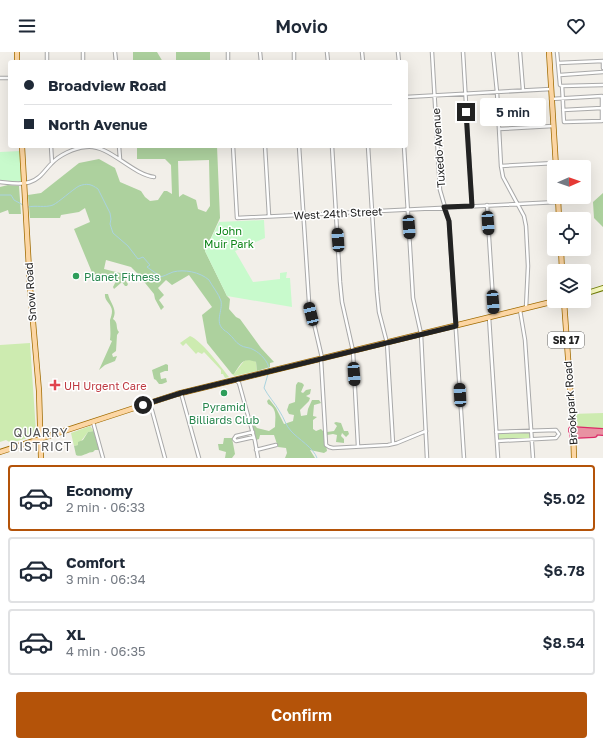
<!DOCTYPE html>
<html lang="en">
<head>
<meta charset="utf-8">
<style>
  body { margin:0; font-family:"Golos Text",sans-serif; background:#f2f2f3; color:#1f2937; height:100vh; display:flex; flex-direction:column; font-size:15px; white-space:nowrap }
  * { box-sizing:border-box; margin:0 }
  p { font-size:13px; color:#747a83 }
  .icon { flex:none; width:22px; height:22px; fill:none; stroke:currentColor; stroke-width:2; stroke-linecap:round; stroke-linejoin:round }
  .map { position:relative; height:406px; overflow:hidden }
  .details { display:flex; flex-direction:column; background:#fff; flex:1 }
  .details>* { flex:none }
  .top-card { position:absolute; left:8px; top:8px; width:400px; height:88px; border-radius:4px; box-shadow:0 4px 16px #0002; display:grid; align-content:center; height:88px; padding:0 16px; background:#fff }
  .needle { width:26px; rotate:88deg }
  .tools { position:absolute; left:547px; top:108px; display:grid; gap:8px }
  .tools a { display:grid; place-items:center; width:44px; height:44px; border-radius:4px; background:#fff; box-shadow:0 4px 16px #0002; font-size:20px }
  .end { position:absolute; width:18px; height:18px; margin:-9px; border:5px solid #222; background:#fff; box-shadow:0 0 0 2px #fff }
  .from { border-radius:50% }
  .bubble { position:absolute; height:28px; border-radius:4px; background:#fff; box-shadow:0 4px 16px #0002; font-size:13px; font-weight:600; line-height:28px; text-align:center }
  .car { position:absolute; width:12px; height:24px; margin:-12px -6px; border-radius:5px; box-shadow:0 0 3px 1px #0007; background:linear-gradient(#222 24%,#8ab4d8 0 40%,#222 0 76%,#8ab4d8 0 86%,#222 0) }
  .top-card b { display:flex; align-items:center; gap:14px; height:38px; font-size:15px }
  .top-card b+b { border-top:1px solid #e0e1e3 }
  .top-card i { width:10px; height:10px; background:#1f2937 }
  ul { padding:7px 0 0; list-style:none }
  li { display:flex; align-items:center; gap:12px; height:66px; margin:0 8px 6px; padding:0 8px; border:2px solid #e0e1e3; border-radius:4px }
  li div { flex:1 }
  li b { display:block; font-size:15px }
  li em { font-style:normal; font-weight:600 }
  li.active { border-color:#b45309 }
  li>.icon { width:36px; height:36px; stroke-width:1.5 }
  .action { display:flex; gap:8px; margin-top:auto; padding:8px 16px }
  .action a { flex:1; height:46px; border-radius:4px; background:#b45309; color:#fff; font-size:16px; font-weight:600; line-height:46px; text-align:center }
  header { display:flex; justify-content:space-between; align-items:center; height:52px; padding:0 16px; background:#fff; font-size:18px; font-weight:600 }
  .map>svg:first-child { display:block }
  .grass { fill:#cdebb0 }
  .forest { fill:#add19e; fill-rule:evenodd }
  .park { fill:#c8facc }
  .lines { fill:none; stroke-linecap:round; stroke-linejoin:round }
  .stream { stroke:#aad3df; stroke-width:1 }
  .minor-casing { stroke:#a9a9a9; stroke-width:4.5 }
  .secondary-casing { stroke:#707d05; stroke-width:6 }
  .primary-casing { stroke:#a06b00; stroke-width:6 }
  .motorway-casing { stroke:#dc2a67; stroke-width:8 }
  .minor { stroke:#fff; stroke-width:2.5 }
  .secondary { stroke:#f7fabf; stroke-width:4 }
  .primary { stroke:#fcd6a4; stroke-width:4.5 }
  .motorway { stroke:#e892a2; stroke-width:5.5 }
  .route { stroke:#222; stroke-width:5 }
  .leisure-dot { fill:#2e9e5b; stroke:#fff; stroke-width:1.5 }
  .health-dot { fill:#e0444e; stroke:#fff; stroke-width:1.5 }
  .labels { text-anchor:middle; dominant-baseline:central; stroke-width:3; stroke-linejoin:round; paint-order:stroke }
  .shield { fill:#fff; stroke:#646464; stroke-width:1 }
  .shield-label { font-size:10px; font-weight:bold; fill:#222 }
  .street-label { font-size:11px; fill:#222; stroke:#fff }
  .park-label { font-size:11px; fill:#0c8416; stroke:#fff }
  .leisure-label { font-size:11px; fill:#27864d; stroke:#fff; text-anchor:start }
  .health-label { font-size:11px; fill:#be3a42; stroke:#fff; text-anchor:start }
  .neighbourhood-label { font-size:12px; letter-spacing:1px; fill:#555; stroke:#fff }
</style>
</head>
<body>
<header><svg class="icon" aria-label="menu" viewBox="0 0 24 24"><path d="M4 6h16M4 12h16M4 18h16"/></svg>Movio<svg class="icon" aria-label="heart" viewBox="0 0 24 24"><path d="M12 20l-8-8c-3-5 5-10 8-4 3-6 11-1 8 4z"/></svg></header>
<div class="map">
<svg width="603" height="406" viewBox="0 0 603 406">
  <rect width="100%" height="100%" fill="#f2efe9"/>
  <path class="grass" d="M190,284C201,288 221,315 229,325L225,326L223,322H221V318L204,300L202,302L198,300L196,302L186,291L183,294L180,291Z
    M30,291L36,380L34,384L11,391L6,388L0,390V293Z
    M249,307L256,310L257,319L234,324L232,322H234L244,309Z
    M603,361V380L572,378L571,362Z
    M90,374L94,379L88,380L78,393L74,394L71,381Z
    M528,380L530,381V385L529,387L500,388L498,386V383L500,381Z"/>
  <path class="forest" d="M133,0H157L163,10H133Z
    M176,0H210V10H176Z
    M137,94H217L220,166L205,199L227,244L230,247L229,257L236,265L240,267L261,296L274,310L270,311V315L257,319L256,310C242,305 241,312 234,322H232L207,291L202,263L212,255L189,223L172,233L166,228L158,236L164,243L159,248L164,255L161,258L155,247L154,242L137,221L131,215L106,208L104,217L124,222L126,224L125,228L128,232L127,234H125L122,230L114,237L113,235L117,227L103,222L101,225L93,223L74,177L90,170L85,156L79,160L61,163L60,166H30L28,143L41,141L79,111L99,107L115,116L120,130L141,139L145,145L150,149L158,148L164,139H167L172,142L171,113L165,107H137ZM209,108L210,154L206,160L198,157L196,148L183,142L179,145L178,109Z
    M8,133L19,134L21,162H9L8,158L0,161V135Z
    M603,141V175L594,166L593,150Z
    M105,242H108C110,251 118,257 113,267C119,271 115,276 119,280L117,283L116,299L112,302L113,305L117,304L115,309L105,313L99,318L112,289L110,288C111,281 110,275 110,268C111,265 112,262 112,259C112,252 104,249 105,242Z
    M166,312L168,313V319H165L160,321L161,327L166,326L167,330L162,332H159L156,328L154,327L152,318Z
    M298,330L302,331L304,333L301,340L303,341L306,338L311,337L310,342L306,344L310,346L309,349L300,358L301,364L307,363L308,357L312,348H319L321,351L314,353L313,364L317,365L313,368V377L316,379L321,377L324,380L327,399L324,401L310,398L315,406H285L287,401L286,396L278,395L274,383H260L259,387L256,388L252,373L253,371L257,376L269,379L275,375C275,366 278,357 268,352L267,349L269,347L276,356L284,372L293,369L294,363L289,362L287,358L289,352L295,350L296,333Z
    M336,370L341,371L344,379H348L349,382L346,385L342,381L341,384L344,387V391L336,390L337,383L333,382L327,383V380L334,379L337,374L334,371Z
    M94,379L99,398H95L93,400C87,400 82,406 76,403L74,394L78,393V390L83,388L88,380Z
    M224,386H232L235,402L232,406H225L226,400L219,398L218,392H223Z"/>
  <path class="park" d="M21,99L22,130L0,128V100Z
    M264,168L265,186L235,199L253,230L280,227V221L287,220L286,226H290L292,255L227,244L205,199L219,170Z"/>
  <g class="lines">
    <path class="stream" d="M0,143H11L14,148L23,153
      M28,155C36,153 45,156 53,153C59,150 72,138 79,134C87,131 91,132 98,137L110,161L111,167L110,172L113,181L128,194L138,207L143,205L150,213L147,215L157,222L158,225C164,225 167,222 173,220C184,217 200,220 209,228C212,234 219,242 221,249C223,259 214,270 224,278C226,280 228,280 229,282C233,285 235,290 240,293C244,296 250,295 254,298C260,301 269,310 269,317
      M268,322L264,336C268,344 275,351 280,360C284,366 286,374 291,379C298,387 314,396 317,406"/>
    <g class="minor-casing">
      <path id="minor" d="M47,0V10
        M83,0V10
        M115,0L116,10
        M228,0V10
        M260,0L261,10
        M294,0V10
        M327,0L328,10
        M362,0L363,10
        M398,0L399,10
        M432,0L440,138L449,169L464,406
        M463,0L472,154
        M493,0L497,40L501,114L503,125L524,164L526,174L528,214L526,256
        M520,0L523,38
        M558,11L603,9V16
        M560,23L603,20
        M0,26H10
        M562,34L603,33
        M406,45L551,37
        M551,47L602,44V69L564,70C563,58 563,46 562,34L560,33L557,0
        M563,58L602,56
        M499,77L553,74
        M51,94L52,111
        M119,94L120,107
        M233,94L237,166L558,150
        M265,94L269,164
        M299,94L309,250L322,306
        M332,94L340,230L342,250L353,299L358,394
        M368,94L377,240L379,260L387,291L393,392
        M404,94L413,246L421,282L427,406
        M501,114L555,111
        M0,130C10,131 21,133 30,130C40,127 44,119 51,112C59,103 74,96 86,95C109,92 131,122 154,125
        M487,153L494,264
        M520,258L525,288L533,406
        M489,265L498,406
        M321,307L326,393L329,395L333,396L388,393L397,391L426,379
        M236,328L239,331L255,389L258,406
        M181,341L199,406
        M150,351L165,406
        M93,370L103,406
        M253,380L236,384L234,387L236,389L254,385
        M496,380L556,378L559,382L556,386L497,389
        M256,398L276,393"/>
    </g>
    <g class="secondary-casing">
      <path id="secondary" d="M584,242L603,236"/>
    </g>
    <g class="primary-casing">
      <path id="primary" d="M17,0V10
        M549,0L556,115
        M22,94L30,235L39,339L41,406
        M558,145L559,167
        M561,197L562,219
        M564,249L573,376L574,406
        M0,400L177,342L555,249"/>
    </g>
    <g class="motorway-casing">
      <path id="motorway" d="M572,378L603,380
        M573,383L594,382"/>
    </g>
    <use href="#minor" class="minor"/>
    <use href="#secondary" class="secondary"/>
    <use href="#primary" class="primary"/>
    <use href="#motorway" class="motorway"/>
  </g>
  <g class="lines">
    <path class="route" d="M143,353L181,341L456,274L449,169L444,155L472,154L466,60"/>
  </g>
  <g class="leisure-dot">
    <circle cx="76" cy="224" r="4"/>
    <circle cx="224" cy="341" r="4"/>
  </g>
  <path class="health-dot" d="M53 327h4v4h4v4h-4v4h-4v-4h-4v-4h4z"/>
  <g class="labels">
    <rect class="shield" x="548" y="280" width="36" height="16" rx="3"/>
    <g class="shield-label">
      <text x="566" y="288">SR 17</text>
    </g>
    <g class="street-label">
      <text transform="translate(438 96) rotate(-94)">Tuxedo Avenue</text>
      <text transform="translate(338 161) rotate(-3)">West 24th Street</text>
      <text transform="translate(30 240) rotate(-94)">Snow Road</text>
      <text transform="translate(570 351) rotate(-94)">Brookpark Road</text>
    </g>
    <g class="park-label">
      <text x="229" y="178">John<tspan x="229" dy="13">Muir Park</tspan></text>
    </g>
    <g class="leisure-label">
      <text x="84" y="224">Planet Fitness</text>
      <text x="224" y="354" text-anchor="middle">Pyramid<tspan x="224" dy="13">Billiards Club</tspan></text>
    </g>
    <g class="health-label">
      <text x="64" y="333">UH Urgent Care</text>
    </g>
    <g class="neighbourhood-label">
      <text x="41" y="380">QUARRY<tspan x="41" dy="14">DISTRICT</tspan></text>
    </g>
  </g>
</svg>
<div class="tools">
<a><svg class="needle" viewBox="-14 -14 28 28"><path d="M0-13l5 13h-10z" fill="#e53935"/><path d="M0 13l5-13h-10z" fill="#747a83"/></svg></a>
<a><svg class="icon" aria-label="locate" viewBox="0 0 24 24"><circle cx="12" cy="12" r="6"/><path d="M12 2v4M12 18v4M2 12h4M18 12h4"/></svg></a>
<a><svg class="icon" aria-label="layers" viewBox="0 0 24 24"><path d="M12 4l9 5-9 5-9-5zM3 14l9 5 9-5"/></svg></a>
</div>
<i class="end from" style="left:143px;top:353px"></i>
<i class="end" style="left:466px;top:60px"></i>
<div class="bubble" style="left:480px;top:46px;width:66px">5 min</div>
<i class="car" style="left:488px;top:171px;rotate:176deg"></i>
<i class="car" style="left:409px;top:175px;rotate:176deg"></i>
<i class="car" style="left:338px;top:188px;rotate:356deg"></i>
<i class="car" style="left:493px;top:250px;rotate:176deg"></i>
<i class="car" style="left:311px;top:262px;rotate:346deg"></i>
<i class="car" style="left:354px;top:322px;rotate:176deg"></i>
<i class="car" style="left:460px;top:343px;rotate:357deg"></i>
<div class="top-card">
<b><i class="from"></i>Broadview Road</b>
<b><i></i>North Avenue</b>
</div>
</div>
<section class="details">
<ul>
<li class="active"><svg class="icon" aria-label="car" viewBox="0 0 24 24"><path d="M5 17H2v-5l4-1 3-4h7l3 4 3 1v5h-3M9 17h6M6 11h13"/><circle cx="7" cy="17" r="2"/><circle cx="17" cy="17" r="2"/></svg><div><b>Economy</b><p>2 min · 06:33</p></div><em>$5.02</em></li>
<li><svg class="icon" aria-label="car" viewBox="0 0 24 24"><path d="M5 17H2v-5l4-1 3-4h7l3 4 3 1v5h-3M9 17h6M6 11h13"/><circle cx="7" cy="17" r="2"/><circle cx="17" cy="17" r="2"/></svg><div><b>Comfort</b><p>3 min · 06:34</p></div><em>$6.78</em></li>
<li><svg class="icon" aria-label="car" viewBox="0 0 24 24"><path d="M5 17H2v-5l4-1 3-4h7l3 4 3 1v5h-3M9 17h6M6 11h13"/><circle cx="7" cy="17" r="2"/><circle cx="17" cy="17" r="2"/></svg><div><b>XL</b><p>4 min · 06:35</p></div><em>$8.54</em></li>
</ul>
<div class="action"><a>Confirm</a></div>
</section>
</body>
</html>
